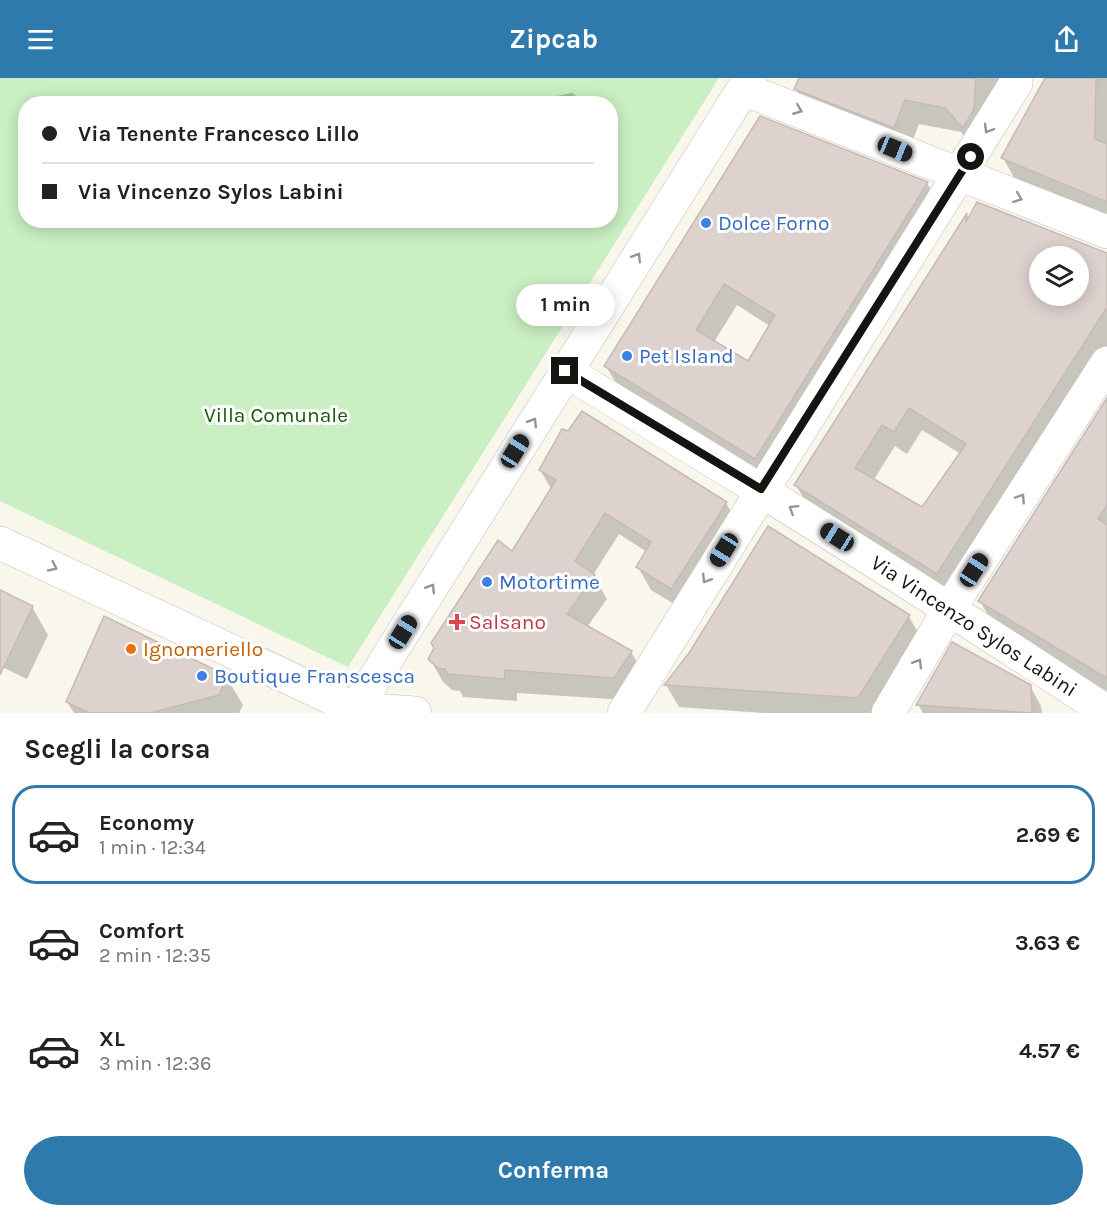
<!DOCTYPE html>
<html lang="it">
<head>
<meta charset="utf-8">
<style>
  body { margin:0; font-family:Karla,sans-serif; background:#f6f6f6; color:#222; height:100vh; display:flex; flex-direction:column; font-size:22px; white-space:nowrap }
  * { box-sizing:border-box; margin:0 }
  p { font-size:20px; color:#767676 }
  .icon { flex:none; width:33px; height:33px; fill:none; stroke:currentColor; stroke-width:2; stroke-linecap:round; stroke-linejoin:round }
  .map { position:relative; height:635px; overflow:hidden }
  .side { display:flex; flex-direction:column; background:#fff; flex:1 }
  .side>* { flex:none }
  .guide { position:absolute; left:18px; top:18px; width:600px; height:132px; border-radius:24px; box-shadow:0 3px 15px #0003; display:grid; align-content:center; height:132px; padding:0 24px; background:#fff }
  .tools { position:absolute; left:1029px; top:168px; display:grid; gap:12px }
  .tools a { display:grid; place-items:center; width:60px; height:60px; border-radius:50%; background:#fff; box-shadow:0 3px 15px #0003; font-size:30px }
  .end { position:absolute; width:27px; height:27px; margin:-14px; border:8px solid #151410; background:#fff; box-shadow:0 0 0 3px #fff }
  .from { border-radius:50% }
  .bubble { position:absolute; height:42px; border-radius:21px; background:#fff; box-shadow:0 3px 15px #0003; font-size:20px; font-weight:700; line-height:42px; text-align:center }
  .car { position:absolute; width:18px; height:36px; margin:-18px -9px; border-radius:8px; box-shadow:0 0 4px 2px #0007; background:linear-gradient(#222 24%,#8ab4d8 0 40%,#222 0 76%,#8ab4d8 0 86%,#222 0) }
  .guide b { display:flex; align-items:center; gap:21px; height:57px; font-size:22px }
  .guide b+b { border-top:2px solid #e0e0e0 }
  .guide i { width:15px; height:15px; background:#222 }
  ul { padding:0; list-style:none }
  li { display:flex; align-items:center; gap:18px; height:99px; margin:0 12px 9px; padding:0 12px; border:3px solid transparent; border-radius:24px }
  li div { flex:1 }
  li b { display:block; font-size:22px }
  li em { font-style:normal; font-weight:700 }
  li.selected { border-color:#2f7aad }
  li>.icon { width:54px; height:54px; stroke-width:1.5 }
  h2 { padding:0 24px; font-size:27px; line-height:72px }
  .action { display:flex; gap:12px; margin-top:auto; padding:12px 24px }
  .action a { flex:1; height:69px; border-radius:36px; background:#2f7aad; color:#fff; font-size:24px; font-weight:700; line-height:69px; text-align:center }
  header { display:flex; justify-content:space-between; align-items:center; height:78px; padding:0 24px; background:#2f7aad; color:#fff; font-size:27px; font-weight:700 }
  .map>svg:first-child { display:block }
  .green { fill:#caefc3; fill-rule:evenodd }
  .shadow { fill:#0003; fill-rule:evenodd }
  .building { fill:#ded2cf; stroke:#c6bab8; stroke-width:1.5; fill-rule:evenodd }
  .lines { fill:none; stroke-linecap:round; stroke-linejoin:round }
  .minor-casing { stroke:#c2c0b6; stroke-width:34 }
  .minor { stroke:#fff; stroke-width:33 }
  .oneway { stroke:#969593 }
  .route { stroke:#151410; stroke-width:8 }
  .shop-dot { fill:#3f7fe0; stroke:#fff; stroke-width:2 }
  .health-dot { fill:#e0444e; stroke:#fff; stroke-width:2 }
  .food-dot { fill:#e8710a; stroke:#fff; stroke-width:2 }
  .labels { text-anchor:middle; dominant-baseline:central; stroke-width:6; stroke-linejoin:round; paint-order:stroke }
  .shop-label { font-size:21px; fill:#366cbe; stroke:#fff; text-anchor:start }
  .park-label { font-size:21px; fill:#195808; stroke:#fff }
  .health-label { font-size:21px; fill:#be3a42; stroke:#fff; text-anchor:start }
  .street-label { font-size:21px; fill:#151410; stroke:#fff }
  .food-label { font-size:21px; fill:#c56008; stroke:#fff; text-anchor:start }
</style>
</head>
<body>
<header><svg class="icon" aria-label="menu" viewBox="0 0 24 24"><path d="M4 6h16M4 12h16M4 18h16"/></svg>Zipcab<svg class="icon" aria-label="share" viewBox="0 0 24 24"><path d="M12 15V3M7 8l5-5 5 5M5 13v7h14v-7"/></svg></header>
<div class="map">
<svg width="1107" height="635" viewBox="0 0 1107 635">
  <rect width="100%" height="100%" fill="#f9f7ec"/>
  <path class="green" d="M0,0H719L348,589L0,423ZM26,26H610V142H26Z"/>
  <path class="shadow" d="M801,0H1002L977,73L961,54L919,46L908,74L810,35L796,11Z
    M1047,0H1107V140L1016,103L1003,80Z
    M572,15L587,26H552L557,18Z
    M760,40L927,105L940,128L768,403L619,310L606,288ZM737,227L770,248L749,285L714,264Z
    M967,137L969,142L1107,176V271L951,518L809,430L796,407ZM1040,178H1078V218H1040ZM922,352L961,376L922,431L873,403L895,368L907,376Z
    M1107,322V613L993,546L980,523Z
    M540,392L726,425L739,448L684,532L651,512L638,489L647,474L619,456L593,497L607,521L587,549L631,574L644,596L627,622L517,615V623L463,619L460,613L452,612L443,604L430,581L512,475L552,412Z
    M769,450L909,539L922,561L876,635H764L679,629L666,607L690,576Z
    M0,514L32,529L48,557L27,601L0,588Z
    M227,600L243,627L239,635H74L67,624Z
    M1030,608L1041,628L1042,635H923L918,626Z"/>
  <path class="building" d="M799,0H976L974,31L963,50L945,30L905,22L894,50L794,11Z
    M1045,0H1096L1095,61L1107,66V124L1001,80Z
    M760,38L928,104L755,381L604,288ZM724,206L775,237L748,283L696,252Z
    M977,124L1107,175V229L937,496L794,407L967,135L966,144ZM1040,178H1078V218H1040ZM909,330L966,366L922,429L855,390L882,347L894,354Z
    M1107,320V427L1098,441L1107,447V600L978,523Z
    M582,333L727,424L671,511L636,489L651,464L605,435L575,483L595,497L567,536L632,573L614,600L505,592L504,601L448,596L445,591L438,590L428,581L434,570L431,565L498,462L512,473L556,402L539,392L562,351L568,353Z
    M768,448L910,537L858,620L664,607L689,575Z
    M0,512L33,528L0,597Z
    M104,538L228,598L219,617L150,635H90L66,624Z
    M952,564L1031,607L1032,635L916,627Z"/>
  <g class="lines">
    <g class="minor-casing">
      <path id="minor" d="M743,11L1107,154
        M565,293C748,403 929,516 1107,634
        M0,465L364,635
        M356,631L415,635
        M353,635L750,0
        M624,635L1016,5V0
        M888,635L950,530L1107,285"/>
    </g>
    <use href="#minor" class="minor"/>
  </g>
  <defs><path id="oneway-chevron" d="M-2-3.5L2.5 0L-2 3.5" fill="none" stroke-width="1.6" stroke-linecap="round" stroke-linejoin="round" transform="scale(1.5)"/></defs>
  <g class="oneway">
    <use href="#oneway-chevron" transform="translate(798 32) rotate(22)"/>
    <use href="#oneway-chevron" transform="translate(988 51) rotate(121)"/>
    <use href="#oneway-chevron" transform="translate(1018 120) rotate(21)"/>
    <use href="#oneway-chevron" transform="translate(637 179) rotate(-58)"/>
    <use href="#oneway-chevron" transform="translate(533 344) rotate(-58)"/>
    <use href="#oneway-chevron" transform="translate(1021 420) rotate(-57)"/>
    <use href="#oneway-chevron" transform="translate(793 431) rotate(-148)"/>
    <use href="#oneway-chevron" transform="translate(53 489) rotate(25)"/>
    <use href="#oneway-chevron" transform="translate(706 501) rotate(122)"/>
    <use href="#oneway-chevron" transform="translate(431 510) rotate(-58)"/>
    <use href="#oneway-chevron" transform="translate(918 585) rotate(-59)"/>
  </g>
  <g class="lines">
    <path class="route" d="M565,293L761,411L971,79"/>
  </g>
  <g class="shop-dot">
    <circle cx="706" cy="145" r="6"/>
    <circle cx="627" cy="278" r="6"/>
    <circle cx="487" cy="504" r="6"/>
    <circle cx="202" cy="598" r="6"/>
  </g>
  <path class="health-dot" d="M454 535h6v6h6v6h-6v6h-6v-6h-6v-6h6z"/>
  <circle class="food-dot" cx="131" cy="571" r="6"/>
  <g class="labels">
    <g class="shop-label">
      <text x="718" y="145">Dolce Forno</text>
      <text x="639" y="278">Pet Island</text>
      <text x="499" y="504">Motortime</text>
      <text x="214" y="598">Boutique Franscesca</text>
    </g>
    <g class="park-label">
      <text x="276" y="337">Villa Comunale</text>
    </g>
    <g class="health-label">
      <text x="469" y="544">Salsano</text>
    </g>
    <g class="street-label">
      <text transform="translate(974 548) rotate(33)">Via Vincenzo Sylos Labini</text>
    </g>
    <g class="food-label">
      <text x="143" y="571">Ignomeriello</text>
    </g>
  </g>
</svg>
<div class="tools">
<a><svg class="icon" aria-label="layers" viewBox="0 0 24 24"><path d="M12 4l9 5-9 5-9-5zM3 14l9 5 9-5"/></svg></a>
</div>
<i class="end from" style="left:971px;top:79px"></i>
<i class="end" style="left:565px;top:293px"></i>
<div class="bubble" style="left:516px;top:206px;width:99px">1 min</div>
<i class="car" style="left:895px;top:71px;rotate:112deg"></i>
<i class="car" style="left:515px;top:373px;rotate:32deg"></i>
<i class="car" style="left:837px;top:459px;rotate:302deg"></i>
<i class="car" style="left:724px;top:472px;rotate:212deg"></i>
<i class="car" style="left:974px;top:492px;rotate:33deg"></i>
<i class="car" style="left:403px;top:554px;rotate:32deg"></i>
<div class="guide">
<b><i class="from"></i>Via Tenente Francesco Lillo</b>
<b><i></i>Via Vincenzo Sylos Labini</b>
</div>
</div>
<section class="side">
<h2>Scegli la corsa</h2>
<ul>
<li class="selected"><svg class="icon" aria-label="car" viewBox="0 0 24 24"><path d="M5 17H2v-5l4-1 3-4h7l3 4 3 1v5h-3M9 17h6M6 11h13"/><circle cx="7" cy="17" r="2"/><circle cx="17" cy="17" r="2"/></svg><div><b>Economy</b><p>1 min · 12:34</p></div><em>2.69 €</em></li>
<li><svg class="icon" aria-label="car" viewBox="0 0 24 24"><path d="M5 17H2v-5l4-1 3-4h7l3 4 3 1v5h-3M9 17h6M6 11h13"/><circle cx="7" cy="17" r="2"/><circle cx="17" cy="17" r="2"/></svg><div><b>Comfort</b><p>2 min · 12:35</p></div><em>3.63 €</em></li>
<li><svg class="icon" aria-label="car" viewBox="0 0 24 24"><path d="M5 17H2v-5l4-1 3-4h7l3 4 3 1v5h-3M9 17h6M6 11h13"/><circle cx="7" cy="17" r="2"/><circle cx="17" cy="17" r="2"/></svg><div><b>XL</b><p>3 min · 12:36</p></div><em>4.57 €</em></li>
</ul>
<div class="action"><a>Conferma</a></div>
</section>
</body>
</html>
